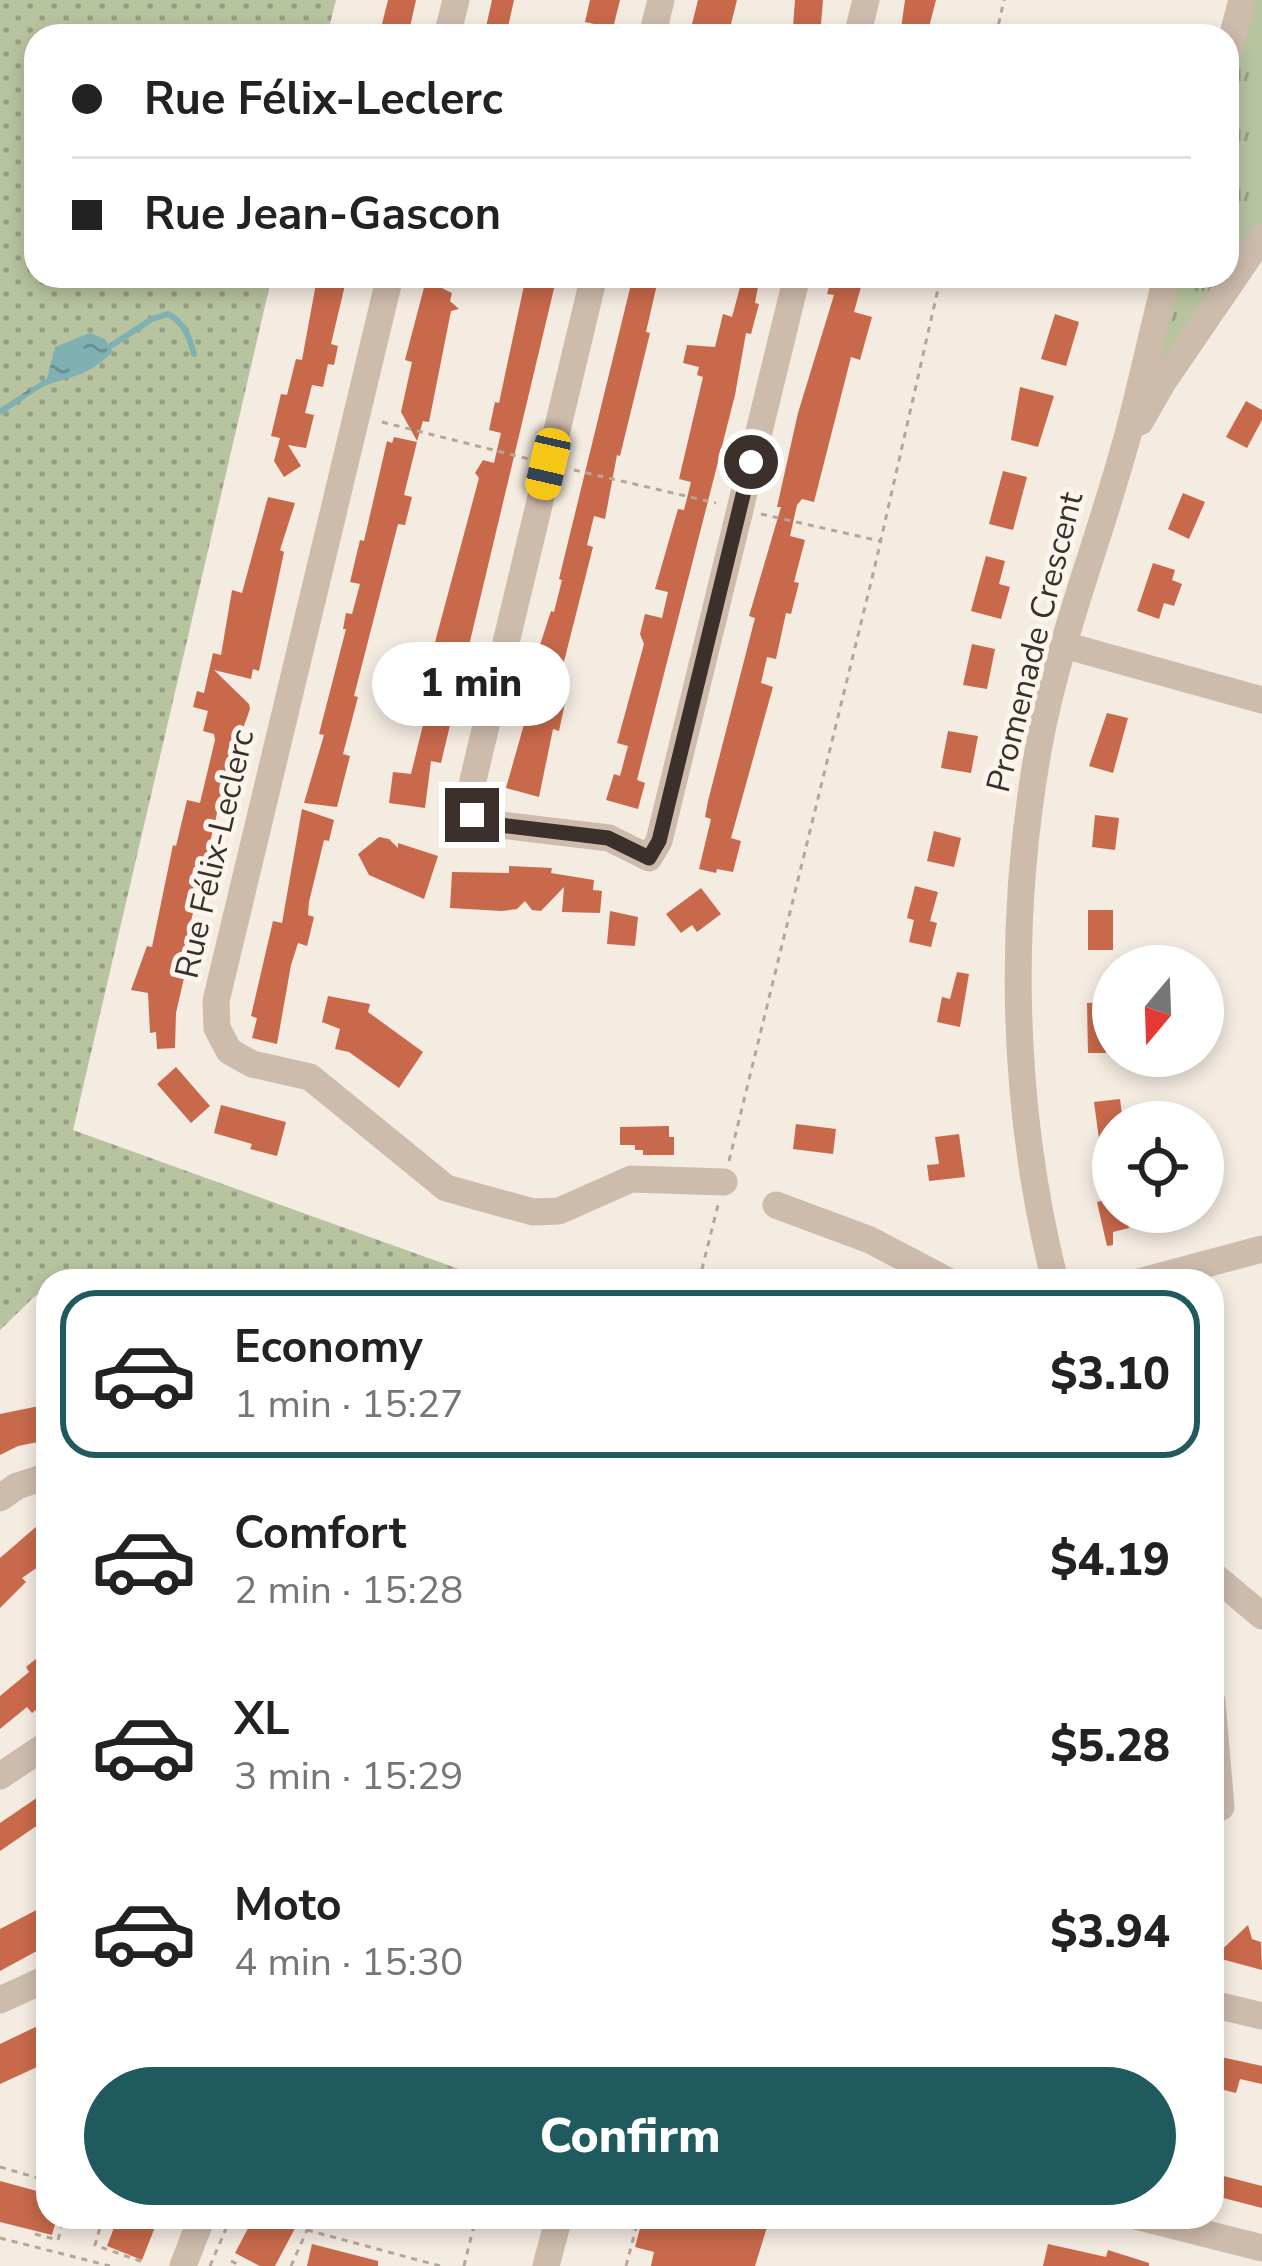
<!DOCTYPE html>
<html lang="en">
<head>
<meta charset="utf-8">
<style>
  body { margin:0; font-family:"Nunito Sans",sans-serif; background:#f2f2f2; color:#222; height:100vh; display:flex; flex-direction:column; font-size:45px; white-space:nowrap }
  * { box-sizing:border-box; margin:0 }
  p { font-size:39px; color:#767676 }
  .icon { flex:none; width:66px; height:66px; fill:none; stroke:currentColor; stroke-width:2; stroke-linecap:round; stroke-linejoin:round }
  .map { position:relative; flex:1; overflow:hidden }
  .side { position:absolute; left:36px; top:1269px; width:1188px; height:960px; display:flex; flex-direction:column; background:#fff; border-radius:36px; box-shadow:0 6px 18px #0003 }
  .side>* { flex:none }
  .top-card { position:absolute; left:24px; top:24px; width:1215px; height:264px; border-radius:36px; box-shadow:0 6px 18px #0003; display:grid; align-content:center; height:264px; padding:0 48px; background:#fff }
  .needle { width:78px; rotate:199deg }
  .fabs { position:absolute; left:1092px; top:945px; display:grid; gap:24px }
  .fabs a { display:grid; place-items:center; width:132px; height:132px; border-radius:50%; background:#fff; box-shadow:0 6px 18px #0003; font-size:60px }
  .end { position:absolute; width:54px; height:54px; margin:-27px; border:15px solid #3b302b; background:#fff; box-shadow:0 0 0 6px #fff }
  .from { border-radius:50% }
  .bubble { position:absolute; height:84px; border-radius:42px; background:#fff; box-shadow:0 6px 18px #0003; font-size:39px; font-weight:800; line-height:84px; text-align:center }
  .car { position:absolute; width:36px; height:72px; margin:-36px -18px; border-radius:15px; box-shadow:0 0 9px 3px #0007; background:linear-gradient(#f5c518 24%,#345 0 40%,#f5c518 0 76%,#345 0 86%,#f5c518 0) }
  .top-card b { display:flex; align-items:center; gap:42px; height:114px; font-size:45px }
  .top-card b+b { border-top:3px solid #e0e0e0 }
  .top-card i { width:30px; height:30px; background:#222 }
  ul { padding:21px 0 0; list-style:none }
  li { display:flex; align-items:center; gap:36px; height:168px; margin:0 24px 18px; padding:0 24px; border:6px solid transparent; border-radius:36px }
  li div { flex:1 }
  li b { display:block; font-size:45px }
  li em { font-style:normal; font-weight:800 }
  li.active { border-color:#1f5a5e }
  li>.icon { width:108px; height:108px; stroke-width:1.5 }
  .primary-button { display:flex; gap:24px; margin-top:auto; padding:24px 48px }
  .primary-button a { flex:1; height:138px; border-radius:72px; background:#1f5a5e; color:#fff; font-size:48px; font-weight:800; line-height:138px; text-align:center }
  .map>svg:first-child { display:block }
  .grass { fill:url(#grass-dots) }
  .park { fill:url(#park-tufts) }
  .water { fill:url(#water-ripples) }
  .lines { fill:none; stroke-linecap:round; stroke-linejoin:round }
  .stream { stroke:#7fb0b2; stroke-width:6 }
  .building { fill:#c8694b }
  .path { stroke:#b9a596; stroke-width:3; stroke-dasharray:6 6; stroke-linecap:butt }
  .minor { stroke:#cdbbac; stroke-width:27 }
  .route { stroke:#3b302b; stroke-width:15 }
  .labels { text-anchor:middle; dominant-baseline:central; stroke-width:10; stroke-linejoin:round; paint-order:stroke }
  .street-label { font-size:33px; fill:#3b302b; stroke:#fbf5ee }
</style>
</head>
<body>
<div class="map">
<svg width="1262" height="2266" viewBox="0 0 1262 2266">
  <defs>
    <pattern id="grass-dots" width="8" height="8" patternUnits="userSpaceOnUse" patternTransform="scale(3)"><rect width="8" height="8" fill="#b8c4a0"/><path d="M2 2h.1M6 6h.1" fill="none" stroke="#97a083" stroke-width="1.8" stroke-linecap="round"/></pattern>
    <pattern id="park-tufts" width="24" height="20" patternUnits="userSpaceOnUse" patternTransform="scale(3)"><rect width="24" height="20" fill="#b8c4a0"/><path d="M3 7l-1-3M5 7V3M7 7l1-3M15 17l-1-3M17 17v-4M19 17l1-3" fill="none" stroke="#97a083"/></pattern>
    <pattern id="water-ripples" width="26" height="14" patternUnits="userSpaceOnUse" patternTransform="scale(3)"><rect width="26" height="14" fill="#7fb0b2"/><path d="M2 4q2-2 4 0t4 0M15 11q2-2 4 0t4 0" fill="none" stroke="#699091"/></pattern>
  </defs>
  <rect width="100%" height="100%" fill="#f4ebe1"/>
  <path class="grass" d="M0,0H336L327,36H36V276H272L73,1130L492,1281H48V1300L36,1295L0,1330Z"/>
  <path class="park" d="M1242,0H1262V237L1163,382L1147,350L1167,276H1227V56Z"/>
  <path class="water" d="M90,333L105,339L113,352C89,374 81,374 52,383C34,389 17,406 0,415V408L47,378L55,347Z"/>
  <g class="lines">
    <path class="stream" d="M109,347L152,319L168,314C185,323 189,337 194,354"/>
  </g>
  <path class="building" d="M388,0H416L408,36H379Z
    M492,0H514L506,36H484Z
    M590,0H620L611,36L596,34L599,25L585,22Z
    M698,0H737L728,36H689Z
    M795,0H823L820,36H802L803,29L793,27Z
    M905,0H936L928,31L920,29L919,36H900Z
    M427,276H444L442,288L452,293L450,301L459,309L451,311L429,422L423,421L417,441L401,412L412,362L405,360Z
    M526,276H557L441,763L431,761L425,808L389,803L393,772L411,774L428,704L419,702L479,478L475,473L483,460L494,463L501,433L489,430L495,402L499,403Z
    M633,276L658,280L646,332L650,333L620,456L617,455L605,519L594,516L587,545L593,547L554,701L565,703L559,731L553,729L539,797L506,788L536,682L532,681L540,645L551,611L554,612L562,580L559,579Z
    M743,276H760L755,303L759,304L751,334L746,333L735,395L637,780L645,783L638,809L606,800L614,774L620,776L628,746L617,743L644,644L640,634L645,614L662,618L668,592L655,589L678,509L684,510L691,482L679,479L703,377L697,375L699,367L683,363L687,345L715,347L723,314L732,317Z
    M832,276H864L854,312L872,317L860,360L851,357L814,502L802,499L797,505L790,536L805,540L794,582L799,583L791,614L786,613L776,659L767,657L761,683L773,687L731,838L741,841L733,872L717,869L716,873L699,869L711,819L705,817L708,801L755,618L749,616L781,507H777L798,413L834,295L827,294Z
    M317,278L345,285L331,344L338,346L334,365L328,364L323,387L312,385L305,413L314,415L306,448L288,445L301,466L284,477L274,461L280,438L271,436L281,394L287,395L296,359L302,360Z
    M1055,314L1079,322L1066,366L1041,359Z
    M1020,387L1054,396L1038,447L1011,440Z
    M1246,401L1262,410V420L1247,448L1226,437Z
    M394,437L417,442L404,495L412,497L405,525L398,524L354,696L358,697L343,754L350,756L337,807L304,803L324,735L319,734L346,629H343L346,613L352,614L360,584L350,582L360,540L364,541L387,441L392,443Z
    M1003,471L1027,477L1013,530L989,524Z
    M1183,493L1205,502L1189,539L1168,529Z
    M268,497L295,503L280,550L284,552L259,671L253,669L251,679L214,670L249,704L250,709L226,776L183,954L180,976L184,978L176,1013L175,1048L157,1049L156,1032L150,1033L148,993L131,990L147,946L152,947L173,845L176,846L187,800L200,803L215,740L214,734L203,731L208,711L193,707L197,691L204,693L213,653L221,655L232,590L242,593Z
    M986,556L1005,561L999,584L1010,587L1001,619L971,611Z
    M1153,563L1175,570L1172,580L1182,584L1174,606L1164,603L1159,619L1137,611Z
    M972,644L995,649L987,689L963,685Z
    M1107,713L1128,718L1113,773L1089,766Z
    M948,731L978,736L971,773L941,768Z
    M302,809L334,820L329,841L324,840L309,902L308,915L314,917L307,946L298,943L291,965L277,1044L252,1038L257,1018L251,1016L273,921L282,923Z
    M1095,815L1119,818L1115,850L1092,847Z
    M934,831L961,838L954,867L927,861Z
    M379,837L389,839L398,848V843L438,856L424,899L369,875L358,854Z
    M509,866L552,868L551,873L594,880L593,890L602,891L600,913L562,912L564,887L541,911L532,910L525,901L517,909L502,911L450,908L452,872L509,873Z
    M915,886L938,892L930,921L937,923L931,947L909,942L914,920L907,918Z
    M701,888L721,914L697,932L692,925L681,933L666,914Z
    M1088,910H1113V950H1088Z
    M610,911L638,917L635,946L607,944Z
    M957,972L969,974L960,1027L937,1022L942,997L950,999Z
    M328,996L370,1004L368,1012L423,1052L399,1088L349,1052L335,1049L340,1029L322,1022Z
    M1109,1002L1110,1044L1105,1045L1106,1053H1088L1087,1003Z
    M176,1067L210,1106L191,1123L157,1084Z
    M1120,1099L1123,1122H1113V1137L1099,1139L1094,1102Z
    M221,1105L286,1122L277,1156L250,1149L252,1144L214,1133Z
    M796,1124L836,1129L833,1154L793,1149Z
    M669,1126V1137H674V1155H643V1150H635V1145H620V1127Z
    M959,1134L965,1177L929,1181L927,1165L939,1164L935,1137Z
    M1113,1198V1212H1125L1129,1228L1113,1232V1245L1107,1246L1097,1202Z
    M44,1405L48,1440L18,1446L0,1455V1414Z
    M37,1526L48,1542V1560L22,1578L26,1582L0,1608V1558Z
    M48,1649V1700L32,1713L27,1707L0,1729V1696L29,1672L26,1667Z
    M41,1795L48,1805V1818L0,1851V1823Z
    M48,1904V1945L0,1971V1929Z
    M1248,1925L1252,1939L1261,1942L1262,1970L1214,1957Z
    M48,2021V2062L0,2084V2044Z
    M1212,2055L1262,2066V2084L1240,2079L1236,2093L1212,2087Z
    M1212,2173L1262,2186V2208L1212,2195Z
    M0,2181L48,2194V2217H57L52,2235L0,2222Z
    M118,2217H159L142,2260L107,2246Z
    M254,2217H301L275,2266H260L235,2253Z
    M643,2217H710L707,2227H767L755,2266H651L654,2252L635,2247Z
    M312,2244L378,2261V2266H307Z
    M1048,2244L1106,2257L1108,2250L1149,2263V2266H1043Z"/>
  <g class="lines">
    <path class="path" d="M996,36L1004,0
      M382,422L529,459
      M574,470L716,503
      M761,514L880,541
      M729,1161L874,570L941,276
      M699,1281L718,1205
      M0,2167L48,2181
      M103,2217L95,2245L143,2262
      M307,2230L440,2266
      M35,2234L58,2240L64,2217
      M0,2238L110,2266
      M231,2261L241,2266
      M210,2266L231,2217
      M291,2266L313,2217
      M464,2266L476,2217
      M626,2266L639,2217"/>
    <path class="minor" d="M447,36L456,0
      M652,36L661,0
      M857,36L866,0
      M1227,56L1242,0
      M390,276L216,1001L217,1028L229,1051L252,1064L310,1077L446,1188L533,1212L559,1211L631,1179L724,1182
      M594,276L473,780L472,815L500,825L609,838L649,858L659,841L797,276
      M1140,422L1163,382L1262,237
      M1064,645L1262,700
      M776,1205L870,1240L948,1281
      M1055,1281C1011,1107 1007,917 1040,740C1059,642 1096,548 1123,452C1140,394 1151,334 1167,276
      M1142,1281L1262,1249
      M0,1498L17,1486L48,1476
      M1212,1574L1262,1616
      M1212,1701L1221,1807
      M0,1776L48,1744
      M0,2000L48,1978
      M1212,2004L1262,2016
      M1139,2217L1262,2248
      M183,2266L202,2217
      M546,2266L559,2217"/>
  </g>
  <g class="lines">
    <path class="route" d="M472,815L500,825L608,838L649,858L659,841L751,462"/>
  </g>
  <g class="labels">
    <g class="street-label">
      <text transform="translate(1035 642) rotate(-76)">Promenade Crescent</text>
      <text transform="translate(215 854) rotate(-77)">Rue Félix-Leclerc</text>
    </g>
  </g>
</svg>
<div class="fabs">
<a><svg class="needle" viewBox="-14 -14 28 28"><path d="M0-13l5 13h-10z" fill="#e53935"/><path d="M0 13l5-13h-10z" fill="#767676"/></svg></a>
<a><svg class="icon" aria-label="locate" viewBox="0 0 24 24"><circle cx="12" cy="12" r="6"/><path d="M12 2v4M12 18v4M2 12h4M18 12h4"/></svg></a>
</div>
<i class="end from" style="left:751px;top:462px"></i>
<i class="end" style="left:472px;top:815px"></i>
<div class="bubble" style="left:372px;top:642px;width:198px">1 min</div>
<i class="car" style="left:548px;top:464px;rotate:193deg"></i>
<div class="top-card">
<b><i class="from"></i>Rue Félix-Leclerc</b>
<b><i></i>Rue Jean-Gascon</b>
</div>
<section class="side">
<ul>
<li class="active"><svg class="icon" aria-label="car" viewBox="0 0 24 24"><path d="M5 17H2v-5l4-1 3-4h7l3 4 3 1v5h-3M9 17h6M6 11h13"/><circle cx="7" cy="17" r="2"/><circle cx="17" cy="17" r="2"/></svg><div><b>Economy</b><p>1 min · 15:27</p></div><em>$3.10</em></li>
<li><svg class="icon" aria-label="car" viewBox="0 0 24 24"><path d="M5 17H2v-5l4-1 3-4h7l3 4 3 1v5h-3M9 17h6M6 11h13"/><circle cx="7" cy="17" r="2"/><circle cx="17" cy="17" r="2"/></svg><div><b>Comfort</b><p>2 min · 15:28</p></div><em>$4.19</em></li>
<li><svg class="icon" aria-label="car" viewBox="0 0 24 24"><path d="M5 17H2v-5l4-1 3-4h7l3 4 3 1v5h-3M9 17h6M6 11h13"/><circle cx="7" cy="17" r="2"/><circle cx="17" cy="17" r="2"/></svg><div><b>XL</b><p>3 min · 15:29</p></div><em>$5.28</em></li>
<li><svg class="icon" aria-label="car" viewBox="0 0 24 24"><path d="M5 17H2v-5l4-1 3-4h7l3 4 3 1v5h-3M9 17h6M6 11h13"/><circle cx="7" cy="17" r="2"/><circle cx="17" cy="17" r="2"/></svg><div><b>Moto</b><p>4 min · 15:30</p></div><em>$3.94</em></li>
</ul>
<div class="primary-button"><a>Confirm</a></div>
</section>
</div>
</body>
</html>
